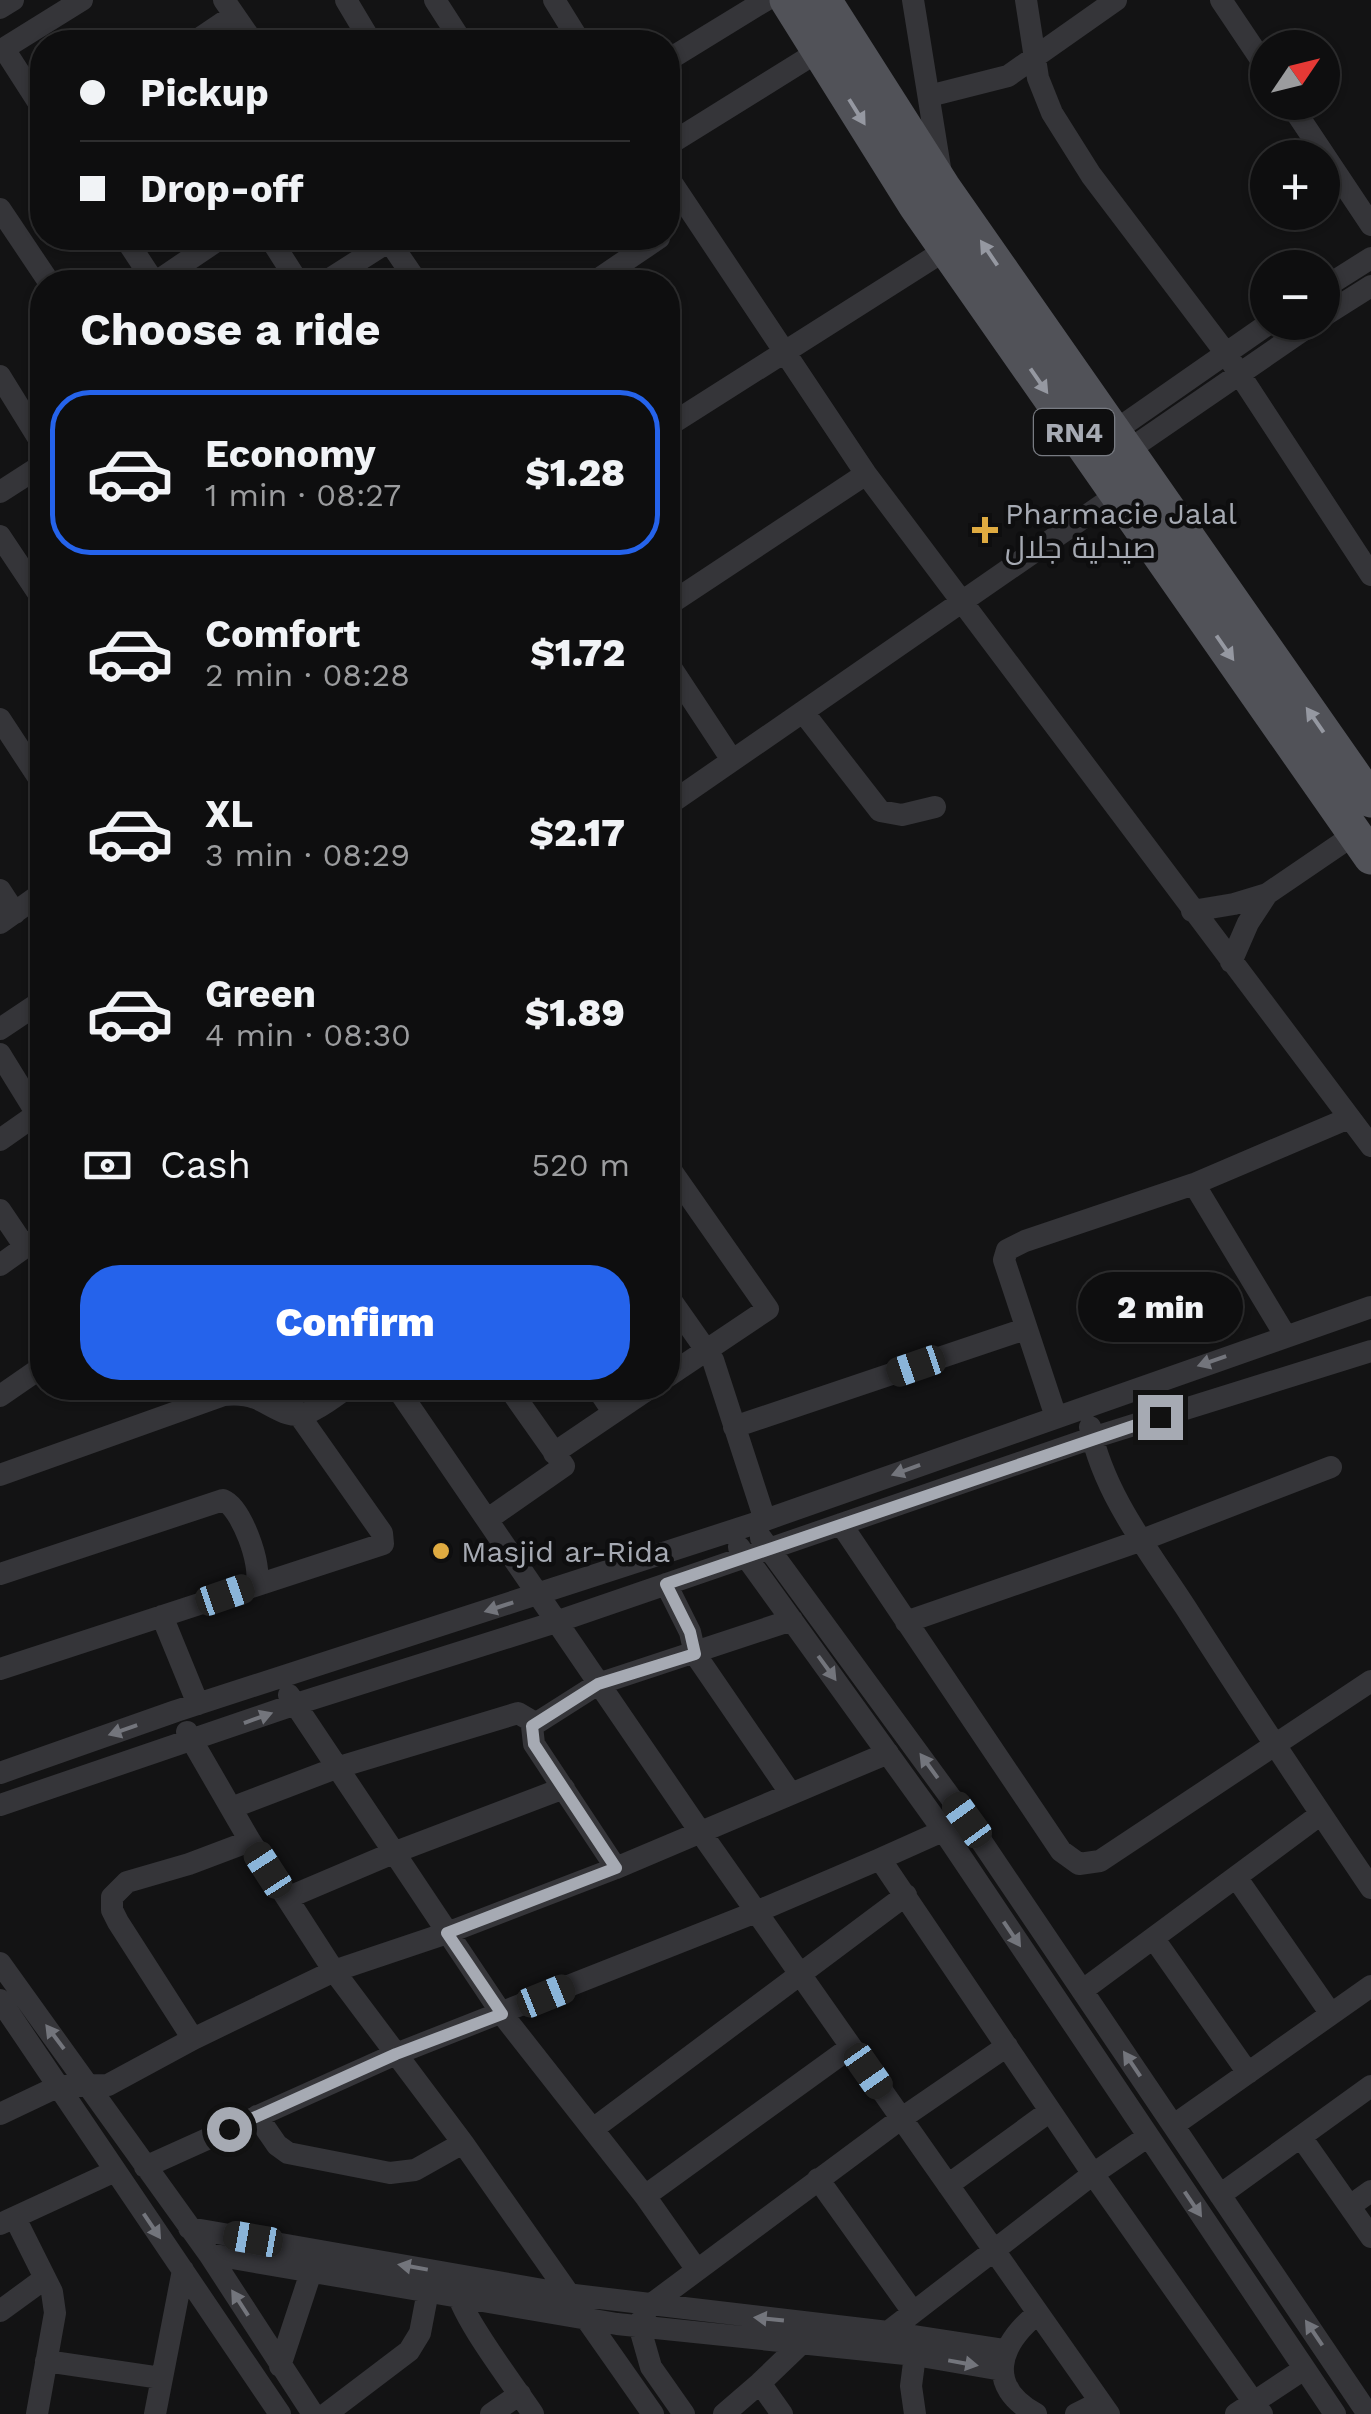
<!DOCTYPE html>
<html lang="en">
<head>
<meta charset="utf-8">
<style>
  body { margin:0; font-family:"Work Sans",Cairo,sans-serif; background:#1c1c1d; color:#f1f3f6; height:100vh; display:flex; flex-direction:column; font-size:38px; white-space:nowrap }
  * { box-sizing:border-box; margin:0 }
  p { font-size:32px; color:#9b9c9e }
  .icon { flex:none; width:55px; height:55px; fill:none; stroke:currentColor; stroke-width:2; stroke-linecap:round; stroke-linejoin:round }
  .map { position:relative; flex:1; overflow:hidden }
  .side { position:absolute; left:30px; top:270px; width:650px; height:1130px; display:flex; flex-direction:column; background:#0e0e0f; border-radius:40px; box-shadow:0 2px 8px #0004,0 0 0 2px #2e2e2f }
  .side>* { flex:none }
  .top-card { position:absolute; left:30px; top:30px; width:650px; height:220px; border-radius:40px; box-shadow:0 2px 8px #0004,0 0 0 2px #2e2e2f; display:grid; align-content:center; height:220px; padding:0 50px; background:#0e0e0f }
  .needle { width:65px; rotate:55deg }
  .fabs { position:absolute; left:1250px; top:30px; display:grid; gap:20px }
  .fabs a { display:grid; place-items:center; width:90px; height:90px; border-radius:50%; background:#0e0e0f; box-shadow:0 2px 8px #0004,0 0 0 2px #2e2e2f; font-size:50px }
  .end { position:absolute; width:45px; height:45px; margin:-22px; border:12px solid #a6aab3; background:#111; box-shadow:0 0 0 5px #111 }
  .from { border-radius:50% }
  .bubble { position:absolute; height:70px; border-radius:35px; background:#0e0e0f; box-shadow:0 2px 8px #0004,0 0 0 2px #2e2e2f; font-size:32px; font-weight:800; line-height:70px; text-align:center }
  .car { position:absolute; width:30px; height:60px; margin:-30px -15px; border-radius:12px; box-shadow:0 0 8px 2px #0007; background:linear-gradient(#222 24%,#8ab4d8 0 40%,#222 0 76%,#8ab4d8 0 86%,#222 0) }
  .top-card b { display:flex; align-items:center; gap:35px; height:95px; font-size:38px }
  .top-card b+b { border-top:2px solid #2e2e2f }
  .top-card i { width:25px; height:25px; background:#f1f3f6 }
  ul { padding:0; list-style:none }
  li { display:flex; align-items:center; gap:30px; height:165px; margin:0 20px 15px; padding:0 30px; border:5px solid transparent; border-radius:40px }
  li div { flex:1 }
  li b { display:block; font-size:38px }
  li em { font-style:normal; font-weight:800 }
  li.current { border-color:#2563eb }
  li>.icon { width:90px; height:90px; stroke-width:1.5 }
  h2 { padding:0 50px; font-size:45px; line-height:120px }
  .pay { display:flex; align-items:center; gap:25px; height:110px; padding:0 50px; font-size:38px }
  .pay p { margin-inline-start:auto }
  .action { display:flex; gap:20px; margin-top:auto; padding:20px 50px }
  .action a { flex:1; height:115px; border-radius:40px; background:#2563eb; color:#fff; font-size:40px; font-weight:800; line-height:115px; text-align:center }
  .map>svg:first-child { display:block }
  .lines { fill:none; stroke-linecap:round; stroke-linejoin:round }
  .street { stroke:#353539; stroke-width:22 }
  .primary { stroke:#515258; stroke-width:35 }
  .oneway { fill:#9598a1 }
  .oneway2 { fill:#73757c }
  .route { stroke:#a6aab3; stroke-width:12 }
  .poi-dot { fill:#dfab41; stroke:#0e0e0f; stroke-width:4 }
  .labels { text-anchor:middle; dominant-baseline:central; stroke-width:9; stroke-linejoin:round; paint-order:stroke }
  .shield { fill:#0e0e0f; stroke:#787b82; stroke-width:2.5 }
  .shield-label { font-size:28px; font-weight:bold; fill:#a6aab3 }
  .poi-label { font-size:30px; fill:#a6aab3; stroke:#0e0e0f; text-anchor:start }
</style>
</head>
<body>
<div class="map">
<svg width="1371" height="2414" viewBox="0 0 1371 2414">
  <rect width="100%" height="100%" fill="#131314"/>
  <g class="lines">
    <path class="street" d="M224,0L253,42
      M346,0L371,42
      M435,0L462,42
      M554,0L580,42
      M913,0L941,174
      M1026,0L1038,78L1052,113L1091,175L1225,352L1371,575
      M1221,0L1268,70
      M0,8L13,0
      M194,42L234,15
      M4,49L42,108
      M0,51L82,0
      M668,60L766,0
      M929,96L1008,76L1116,0
      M1289,102L1371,225
      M668,145L819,51
      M668,177L866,474L1371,1146
      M0,209L49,282
      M125,238L154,282
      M270,238L298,282
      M387,238L417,282
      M156,282L221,238
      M325,282L394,238
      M594,282L659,238
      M1322,289L1371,258
      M1322,317L1371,286
      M0,376L42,444
      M668,426L947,249
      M1106,437L1271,322
      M1120,456L1315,322
      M0,492L42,465
      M0,536L42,599
      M668,605L866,474
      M668,663L732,760
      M803,712L880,811L902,815L935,807
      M0,719L42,783
      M668,805L1125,489
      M0,890L15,913
      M1192,911L1234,904L1267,894L1355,834
      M0,923L42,893
      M1231,962L1248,923L1267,894
      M0,1029L42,1001
      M0,1054L37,1114L0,1140
      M668,1166L768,1309L668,1376
      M1194,1184L1285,1335
      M0,1210L25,1247
      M0,1265L42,1235
      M668,1296L713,1360L765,1520
      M397,1388L701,1833L1109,2414
      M597,1388L613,1412
      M0,1396L42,1367
      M1056,1417L1004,1260L1007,1250L1025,1241L1194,1184L1349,1118
      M734,1427L1025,1329
      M1090,1427C1104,1495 1149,1551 1186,1608C1246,1702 1308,1795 1371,1888
      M554,1453L650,1388
      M0,1475L224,1395C235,1394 245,1394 255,1398C272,1404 287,1420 307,1413C321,1408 335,1396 347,1388
      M488,1519L564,1466L509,1388
      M841,1524L1061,1851L1079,1864L1100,1861L1371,1681
      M761,1538L967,1820L1368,2414
      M739,1547L943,1830L1335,2414
      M0,1574L223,1500C241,1507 263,1566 256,1584
      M666,1584L690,1632L695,1654L791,1794
      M162,1616L198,1704
      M906,1622L1142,1540L1331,1467
      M0,1669L383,1544L382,1533L280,1388
      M289,1695L502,2014L645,2196L697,2270
      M187,1732L250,1841L334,1971L463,2143L653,2414
      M0,1773L176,1711L765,1520L1371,1307
      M0,1805L293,1705L556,1622L1092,1438L1371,1351
      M231,1808L336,1768L518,1713L535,1723
      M956,1825L880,1859L1093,2174L1262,2414
      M616,1868L534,1744L532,1726L598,1684L792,1620
      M1236,1877L1331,2014
      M287,1898L393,1853L564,1788
      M1154,1939L1248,2073
      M0,1963L209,2254L313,2414
      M1083,1990L1321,1814
      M0,2000L280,2414
      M193,2039L118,1922L112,1910V1897L127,1882L189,1864L250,1841
      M0,2114L59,2086L108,2085L193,2039L334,1971L447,1933L616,1868L888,1753
      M257,2116L277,2145L288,2153L390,2173L415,2170L463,2143
      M1174,2125L1371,1986
      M593,2129L906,1895
      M1301,2137L1371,2237
      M145,2167L396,2054L756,1912L880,1859
      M818,2179L913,2312
      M948,2185L1050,2111
      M1220,2195L1371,2086
      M645,2196L851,2047
      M1350,2206L1371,2191
      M15,2218L52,2292L55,2313L37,2414
      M0,2224L115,2171
      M189,2228L566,2294L888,2332L1005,2350
      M209,2254L617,2324L915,2355L1002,2370
      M457,2288C456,2310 518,2391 533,2414
      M0,2311L44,2279
      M888,2332L1093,2174L1147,2137
      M46,2361L161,2378
      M280,2366L315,2260
      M155,2414L183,2270
      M326,2414L409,2351L420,2333L428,2291
      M491,2414L520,2394
      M684,2414L651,2367L639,2325L649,2306L902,2118L1007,2046
      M724,2414L760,2383
      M782,2414L760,2383L809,2336
      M915,2414L911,2386L915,2355
      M1036,2414C985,2386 999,2345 1037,2314
      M1076,2414L1100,2402
      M1236,2414L1304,2369"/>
    <path class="primary" d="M787,0L916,206L1371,857
      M824,0L943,187L1371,800"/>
  </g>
  <defs><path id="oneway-solid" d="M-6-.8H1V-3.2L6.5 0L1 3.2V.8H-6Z" transform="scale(2.5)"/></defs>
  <g class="oneway">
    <use href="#oneway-solid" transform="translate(857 112) rotate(58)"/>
    <use href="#oneway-solid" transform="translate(989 253) rotate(-124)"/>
    <use href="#oneway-solid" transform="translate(1039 381) rotate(55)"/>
    <use href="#oneway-solid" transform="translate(1225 648) rotate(55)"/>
    <use href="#oneway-solid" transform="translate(1315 720) rotate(-125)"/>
  </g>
  <g class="oneway2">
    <use href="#oneway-solid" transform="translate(1212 1361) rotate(161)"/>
    <use href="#oneway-solid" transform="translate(906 1470) rotate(160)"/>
    <use href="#oneway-solid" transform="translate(499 1607) rotate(162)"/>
    <use href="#oneway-solid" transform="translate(827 1668) rotate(54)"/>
    <use href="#oneway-solid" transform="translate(258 1718) rotate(-20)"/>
    <use href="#oneway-solid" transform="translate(123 1730) rotate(161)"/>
    <use href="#oneway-solid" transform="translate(929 1766) rotate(-126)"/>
    <use href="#oneway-solid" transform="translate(1012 1934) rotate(56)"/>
    <use href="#oneway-solid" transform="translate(55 2037) rotate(-127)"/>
    <use href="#oneway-solid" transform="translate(1132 2064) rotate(-124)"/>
    <use href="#oneway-solid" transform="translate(1193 2204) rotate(56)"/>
    <use href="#oneway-solid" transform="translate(152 2226) rotate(56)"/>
    <use href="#oneway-solid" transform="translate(413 2267) rotate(-170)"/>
    <use href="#oneway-solid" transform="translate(240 2303) rotate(-123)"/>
    <use href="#oneway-solid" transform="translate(769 2319) rotate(-174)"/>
    <use href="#oneway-solid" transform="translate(1314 2333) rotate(-124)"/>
    <use href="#oneway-solid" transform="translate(963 2363) rotate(10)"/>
  </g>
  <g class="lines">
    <path class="route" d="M229,2129L396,2054L502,2014L447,1933L616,1868L534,1744L532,1726L598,1684L695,1654L690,1632L666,1584L1160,1417"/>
  </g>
  <g class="poi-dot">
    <path d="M980 515h10v10h10v10h-10v10h-10v-10h-10v-10h10z"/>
    <circle cx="441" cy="1551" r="10"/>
  </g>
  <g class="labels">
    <rect class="shield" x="1034" y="409" width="80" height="46" rx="8"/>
    <g class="shield-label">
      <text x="1074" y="432">RN4</text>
    </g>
    <g class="poi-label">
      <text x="1005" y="513">Pharmacie Jalal<tspan x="1005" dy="34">صيدلية جلال</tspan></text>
      <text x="461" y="1551">Masjid ar-Rida</text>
    </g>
  </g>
</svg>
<div class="fabs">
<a><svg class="needle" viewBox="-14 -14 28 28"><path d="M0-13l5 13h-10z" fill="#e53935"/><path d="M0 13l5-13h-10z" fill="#9b9c9e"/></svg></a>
<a>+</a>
<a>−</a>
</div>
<i class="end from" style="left:229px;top:2129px"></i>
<i class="end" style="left:1160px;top:1417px"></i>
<div class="bubble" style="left:1078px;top:1272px;width:165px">2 min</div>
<i class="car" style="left:916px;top:1366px;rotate:251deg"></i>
<i class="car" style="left:225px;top:1595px;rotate:71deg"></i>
<i class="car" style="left:967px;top:1820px;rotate:324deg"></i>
<i class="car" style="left:268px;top:1870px;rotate:327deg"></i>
<i class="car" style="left:546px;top:1996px;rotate:68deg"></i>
<i class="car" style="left:868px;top:2071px;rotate:145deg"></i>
<i class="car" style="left:253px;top:2239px;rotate:280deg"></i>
<div class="top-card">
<b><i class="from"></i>Pickup</b>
<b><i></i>Drop-off</b>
</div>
<section class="side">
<h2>Choose a ride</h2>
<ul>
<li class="current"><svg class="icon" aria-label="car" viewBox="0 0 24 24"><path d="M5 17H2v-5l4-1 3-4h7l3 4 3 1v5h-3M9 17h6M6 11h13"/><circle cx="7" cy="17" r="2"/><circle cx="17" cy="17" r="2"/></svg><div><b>Economy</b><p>1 min · 08:27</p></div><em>$1.28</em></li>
<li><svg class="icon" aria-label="car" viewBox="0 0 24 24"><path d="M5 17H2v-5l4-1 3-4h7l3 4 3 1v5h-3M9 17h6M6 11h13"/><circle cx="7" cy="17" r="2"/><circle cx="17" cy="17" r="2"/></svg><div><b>Comfort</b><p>2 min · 08:28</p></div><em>$1.72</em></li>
<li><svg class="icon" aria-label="car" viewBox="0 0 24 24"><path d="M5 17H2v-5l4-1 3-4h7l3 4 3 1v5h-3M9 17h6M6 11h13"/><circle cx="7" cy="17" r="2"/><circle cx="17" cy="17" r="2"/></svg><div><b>XL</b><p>3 min · 08:29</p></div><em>$2.17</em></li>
<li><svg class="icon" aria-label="car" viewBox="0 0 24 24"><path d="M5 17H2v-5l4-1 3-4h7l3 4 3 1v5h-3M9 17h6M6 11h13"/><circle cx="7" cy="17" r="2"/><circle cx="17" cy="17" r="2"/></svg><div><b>Green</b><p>4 min · 08:30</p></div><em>$1.89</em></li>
</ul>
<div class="pay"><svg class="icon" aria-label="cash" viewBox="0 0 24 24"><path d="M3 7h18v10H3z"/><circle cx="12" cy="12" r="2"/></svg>Cash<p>520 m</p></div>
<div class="action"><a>Confirm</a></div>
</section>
</div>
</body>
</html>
